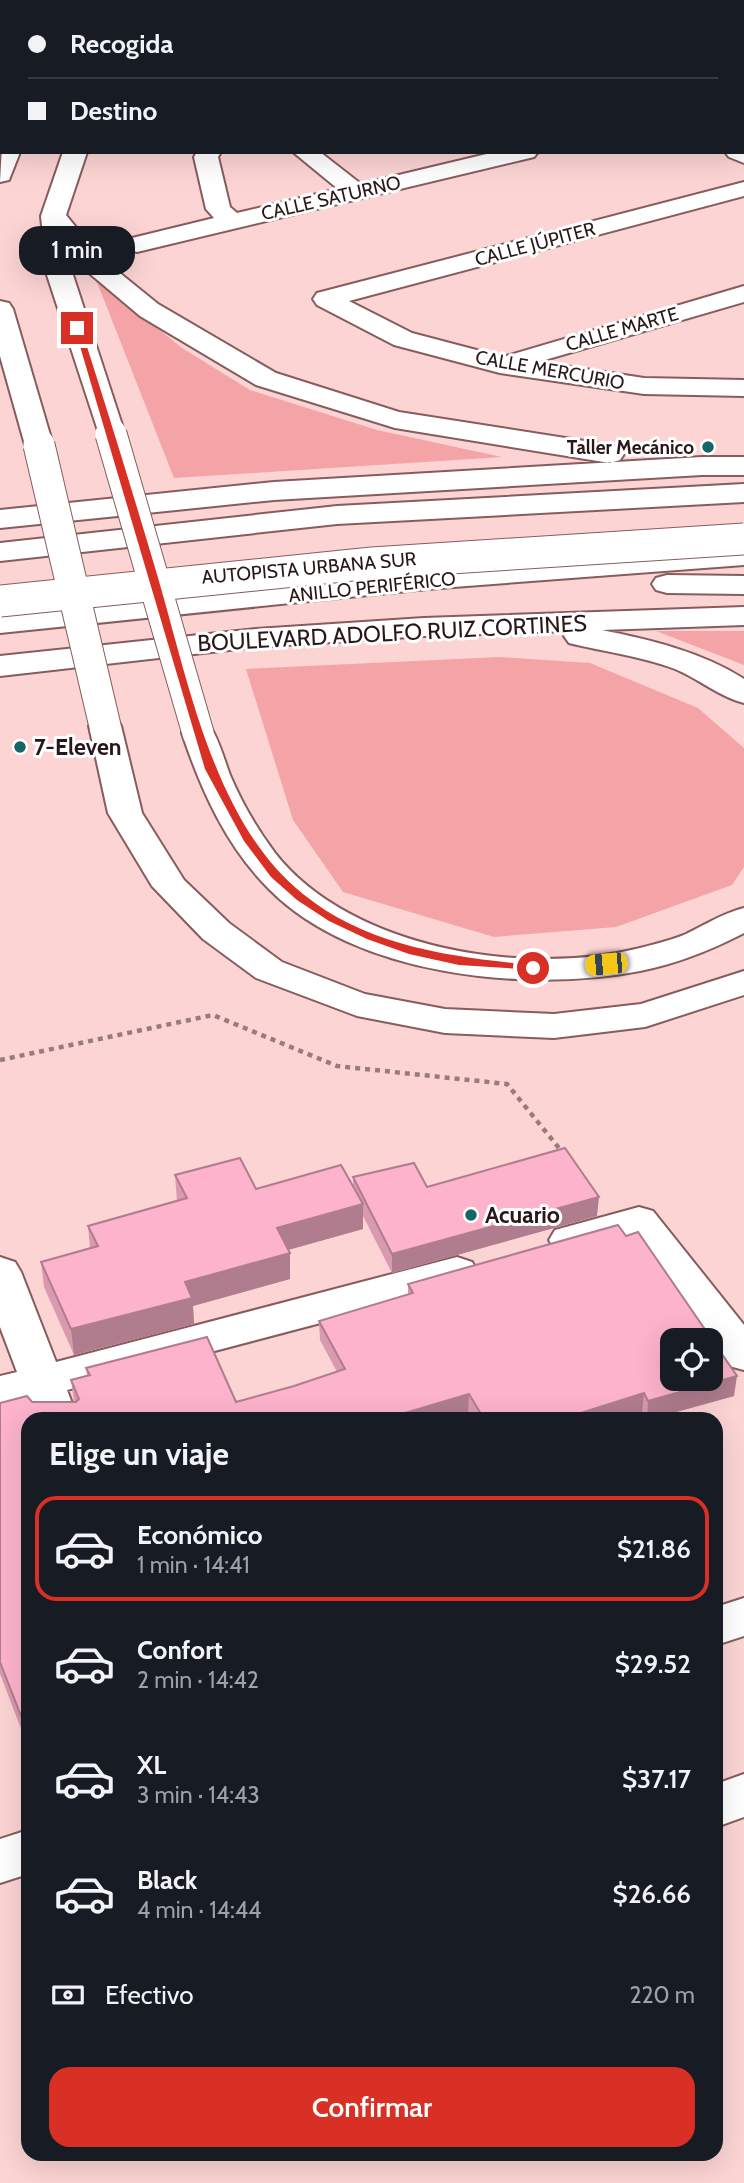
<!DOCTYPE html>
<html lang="es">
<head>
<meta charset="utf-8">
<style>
  body { margin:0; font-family:Cabin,sans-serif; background:#20242c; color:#f1f3f6; height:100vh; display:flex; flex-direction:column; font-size:26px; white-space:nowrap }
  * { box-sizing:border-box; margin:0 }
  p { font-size:23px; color:#9ea1a6 }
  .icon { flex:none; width:38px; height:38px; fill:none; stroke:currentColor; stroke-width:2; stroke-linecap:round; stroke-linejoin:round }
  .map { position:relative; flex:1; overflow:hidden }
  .panel { position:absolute; left:21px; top:1412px; width:702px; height:749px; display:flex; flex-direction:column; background:#171b24; border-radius:21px; box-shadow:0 7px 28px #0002 }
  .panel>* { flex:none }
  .guide { position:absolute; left:0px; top:0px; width:746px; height:154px; box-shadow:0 7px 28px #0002; display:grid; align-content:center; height:154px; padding:0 28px; background:#171b24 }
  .fabs { position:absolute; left:660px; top:1328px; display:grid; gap:14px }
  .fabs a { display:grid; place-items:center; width:63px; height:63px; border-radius:14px; background:#171b24; box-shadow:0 7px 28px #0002; font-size:35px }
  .end { position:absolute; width:32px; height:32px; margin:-16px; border:9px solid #d93025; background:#fff; box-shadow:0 0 0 4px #fff }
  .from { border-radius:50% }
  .bubble { position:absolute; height:49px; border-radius:21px; background:#171b24; box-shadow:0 7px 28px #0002; font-size:23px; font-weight:600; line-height:49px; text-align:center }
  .car { position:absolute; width:21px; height:42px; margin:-21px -10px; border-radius:9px; box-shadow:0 0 5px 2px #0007; background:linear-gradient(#f5c518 24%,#345 0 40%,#f5c518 0 76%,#345 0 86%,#f5c518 0) }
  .guide b { display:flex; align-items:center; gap:24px; height:66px; font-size:26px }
  .guide b+b { border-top:2px solid #363941 }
  .guide i { width:18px; height:18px; background:#f1f3f6 }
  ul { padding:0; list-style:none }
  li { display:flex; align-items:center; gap:21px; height:105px; margin:0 14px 10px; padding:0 14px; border:4px solid transparent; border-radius:21px }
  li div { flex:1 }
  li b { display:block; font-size:26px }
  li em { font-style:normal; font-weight:600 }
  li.selected { border-color:#d93025 }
  li>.icon { width:63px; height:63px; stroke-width:1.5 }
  h2 { padding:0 28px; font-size:32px; line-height:84px }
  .pay { display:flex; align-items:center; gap:18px; height:77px; padding:0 28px; font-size:26px }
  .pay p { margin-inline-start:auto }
  .cta { display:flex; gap:14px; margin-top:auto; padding:14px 28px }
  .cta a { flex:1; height:80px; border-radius:21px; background:#d93025; color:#fff; font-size:28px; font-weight:600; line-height:80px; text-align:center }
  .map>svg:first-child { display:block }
  .green { fill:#f4a4a6 }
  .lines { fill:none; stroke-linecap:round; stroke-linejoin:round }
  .street-casing { stroke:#865c5d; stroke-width:4 }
  .secondary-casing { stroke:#865c5d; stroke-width:4 }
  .highway-casing { stroke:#865c5d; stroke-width:4 }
  .path { stroke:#997b7c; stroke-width:4.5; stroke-dasharray:5 5; stroke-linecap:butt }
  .street { fill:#fff; fill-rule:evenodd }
  .secondary { fill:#fff; fill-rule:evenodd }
  .highway { fill:#fff; fill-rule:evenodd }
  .secondary-bridge-casing { stroke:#865c5d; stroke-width:33; stroke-linecap:butt }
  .highway-bridge-casing { stroke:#865c5d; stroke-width:33; stroke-linecap:butt }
  .secondary-bridge { stroke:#fff; stroke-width:31 }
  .highway-bridge { stroke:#fff; stroke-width:31 }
  .wall { fill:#d99aaf }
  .shaded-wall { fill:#b07d8e }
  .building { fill:#fcb3cb; stroke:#b07d8e; stroke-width:2; fill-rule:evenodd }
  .route { fill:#d93025 }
  .poi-dot { fill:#166567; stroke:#fff; stroke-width:2.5 }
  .labels { text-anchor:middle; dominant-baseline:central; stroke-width:6; stroke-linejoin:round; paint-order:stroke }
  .far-street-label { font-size:19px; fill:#2a1819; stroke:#fff }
  .far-poi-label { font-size:19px; font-weight:bold; fill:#2a1819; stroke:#fff; text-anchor:end }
  .street-label { font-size:23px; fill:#2a1819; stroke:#fff }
  .poi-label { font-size:23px; font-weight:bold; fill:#2a1819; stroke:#fff; text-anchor:start }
</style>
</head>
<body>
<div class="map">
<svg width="744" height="2183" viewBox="0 0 744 2183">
  <rect width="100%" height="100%" fill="#fcd4d4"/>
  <path class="green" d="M95,277L182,348L250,390L377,430L502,457L174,478Z
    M656,631H744V665Z
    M500,657L590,663L698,708L744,748V867L732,885L616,927L494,937L343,892L293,820L246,669Z"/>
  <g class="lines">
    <g class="street-casing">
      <path id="street" d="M346,0H369L344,2Z
        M458,0H481L483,2H460Z
        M744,147V163L729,157L725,152H744Z
        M197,152H221L218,157L230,207L237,213L338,189L293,152H320L361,184L495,152H538L534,157L137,252L128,249L124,244L128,239L214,218L206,209L194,157Z
        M744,182V196L349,301L412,333L503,357L744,286V302L538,362L644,378L744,380V396L644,394L500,373L394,345L317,305L313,299L317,293Z
        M639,1207L653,1211L744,1325V1370L729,1366L630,1238L569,1254L555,1250L549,1240L555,1230Z
        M0,1257L15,1262L21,1272L56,1362L457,1257L472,1262L478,1272L472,1282L457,1287L67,1390L78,1419H34L27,1401L0,1408V1376L17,1372L0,1327Z
        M744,1598V1636L716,1645V1607Z
        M744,1774V1817L716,1827V1784Z
        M28,1830V1874L0,1883V1839Z"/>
    </g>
    <g class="secondary-casing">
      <path id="secondary" d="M147,0H170L145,2Z
        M217,0H240L215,2Z
        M2,146V152H20L9,180L0,182Z
        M63,152H87L66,215L100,257L158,304L276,373L399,412L610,445L620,448L624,454L620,460L610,463L395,428L256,385L140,316L82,267L70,253L73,275L125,434L121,440L111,442L101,440L47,275L41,216Z
        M0,301L9,303L13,309L53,445L49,451L39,453L29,451L25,445L0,356Z
        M702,457H744V475H702L274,500L0,528V510L274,482Z
        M744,607V625L602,630C651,640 702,652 744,679V703C720,697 699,679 675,669C641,656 605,652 569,643L564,636L568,631L424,636L256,647L0,676V656L256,629L424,618Z
        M105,716L117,719L121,726L142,813L184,880L229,923L282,962L365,994L445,1009L554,1014L641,1004L744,971V995L645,1027L554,1038L445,1033L357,1016L256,978L203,939L152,886L108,813L89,726L93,719Z
        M198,723L210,726C219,740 224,759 230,775C242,803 257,829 275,853C351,950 527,977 640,948C655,944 672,940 686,934C705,925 723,913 744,908V933C711,950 676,964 640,971C526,993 355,976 269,889C226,846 201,790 182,733L186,726Z"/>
    </g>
    <g class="highway-casing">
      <path id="highway" d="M744,484V502L337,524L0,561V543L337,506Z
        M744,547V565L427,589L0,633V615L427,571Z
        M667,575L744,576V594L667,593L656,590L652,584L656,578Z"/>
    </g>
    <path class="path" d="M0,1060L213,1015L337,1066L507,1084L563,1153"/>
    <use href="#street" class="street"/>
    <use href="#secondary" class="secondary"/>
    <use href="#highway" class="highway"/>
    <g class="secondary-bridge-casing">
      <path id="secondary-bridge" d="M111,434L198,733
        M39,445L105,726"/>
    </g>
    <g class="highway-bridge-casing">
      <path id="highway-bridge" d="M0,601L372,563L744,539"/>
    </g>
    <use href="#secondary-bridge" class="secondary-bridge"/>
    <use href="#highway-bridge" class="highway-bridge"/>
  </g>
  <path class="wall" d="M175,1175L256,1189L353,1186V1177L427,1187L597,1216L392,1273L363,1216V1229L288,1250L290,1253V1279L193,1306L194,1324L74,1355L44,1287L41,1262L90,1248L88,1226L177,1201Z
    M408,1284L734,1396L651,1419H646L642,1413L621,1419H472L468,1413L449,1419H28V1747L0,1674V1403L74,1402L71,1380L87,1376L86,1368L236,1402L294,1386L337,1372L320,1340L319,1321L408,1295Z"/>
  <path class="shaded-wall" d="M599,1197L597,1216L392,1273V1254Z
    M363,1204V1229L277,1253V1228Z
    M290,1253V1279L193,1306L194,1324L74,1355L71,1329L185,1282Z
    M737,1376L734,1396L651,1419H647L648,1401Z
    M644,1393L642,1413L621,1419H562Z
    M469,1394L468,1413L449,1419H385Z"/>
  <path class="building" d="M565,1148L599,1197L392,1254L353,1177L414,1163L427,1187Z
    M240,1158L256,1189L341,1165L363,1204L277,1228L290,1253L185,1282L192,1298L71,1329L41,1262L98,1246L88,1226L187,1198L175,1175Z
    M618,1225L626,1236L638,1232L737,1376L648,1401L644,1393L562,1419H484L469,1394L385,1419H28V1734L0,1662V1403L27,1396L32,1402H76L79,1399L71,1380L90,1375L86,1368L207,1337L236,1402L294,1386L345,1369L319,1321L413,1293L408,1284ZM672,1340H710V1379H672Z"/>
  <path class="route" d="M74,326L81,328C107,409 132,490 156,571C188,678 213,822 303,894C368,947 452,957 533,965L536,966V970L459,965L409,954L367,939L329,921L297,900L271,877L244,841L205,769Z"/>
  <g class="poi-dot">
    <circle cx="708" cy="447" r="7"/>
    <circle cx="20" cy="747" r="7"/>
    <circle cx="471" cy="1215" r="7"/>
  </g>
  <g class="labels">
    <g class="far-street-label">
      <text transform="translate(331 198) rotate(-13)">CALLE SATURNO</text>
      <text transform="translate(535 244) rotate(-15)">CALLE JÚPITER</text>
      <text transform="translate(622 329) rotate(-16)">CALLE MARTE</text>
      <text transform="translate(550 370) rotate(10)">CALLE MERCURIO</text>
      <text transform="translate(309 568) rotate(-5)">AUTOPISTA URBANA SUR</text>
      <text transform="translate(372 587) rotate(-6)">ANILLO PERIFÉRICO</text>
    </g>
    <g class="far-poi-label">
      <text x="694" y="447">Taller Mecánico</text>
    </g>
    <g class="street-label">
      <text transform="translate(392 633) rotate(-3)">BOULEVARD ADOLFO RUIZ CORTINES</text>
    </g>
    <g class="poi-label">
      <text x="34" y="747">7-Eleven</text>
      <text x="485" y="1215">Acuario</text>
    </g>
  </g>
</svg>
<div class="fabs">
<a><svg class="icon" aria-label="locate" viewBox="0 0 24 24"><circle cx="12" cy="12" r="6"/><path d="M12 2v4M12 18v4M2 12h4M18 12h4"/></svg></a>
</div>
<i class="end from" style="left:533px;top:968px"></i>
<i class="end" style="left:77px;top:328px"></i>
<div class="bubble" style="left:19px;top:226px;width:116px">1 min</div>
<i class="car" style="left:606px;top:964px;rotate:265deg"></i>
<div class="guide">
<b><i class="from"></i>Recogida</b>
<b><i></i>Destino</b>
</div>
<section class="panel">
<h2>Elige un viaje</h2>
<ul>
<li class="selected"><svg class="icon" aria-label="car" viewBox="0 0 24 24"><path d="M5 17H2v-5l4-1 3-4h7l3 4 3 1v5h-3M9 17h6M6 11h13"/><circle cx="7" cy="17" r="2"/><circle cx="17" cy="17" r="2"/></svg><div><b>Económico</b><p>1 min · 14:41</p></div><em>$21.86</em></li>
<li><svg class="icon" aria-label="car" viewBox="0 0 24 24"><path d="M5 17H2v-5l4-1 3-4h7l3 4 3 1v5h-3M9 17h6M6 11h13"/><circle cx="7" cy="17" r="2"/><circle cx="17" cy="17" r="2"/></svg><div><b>Confort</b><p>2 min · 14:42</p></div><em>$29.52</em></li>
<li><svg class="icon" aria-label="car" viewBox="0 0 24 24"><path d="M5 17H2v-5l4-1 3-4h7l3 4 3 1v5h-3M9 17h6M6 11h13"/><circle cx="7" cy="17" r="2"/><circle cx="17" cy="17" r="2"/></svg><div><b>XL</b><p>3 min · 14:43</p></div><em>$37.17</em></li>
<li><svg class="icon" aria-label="car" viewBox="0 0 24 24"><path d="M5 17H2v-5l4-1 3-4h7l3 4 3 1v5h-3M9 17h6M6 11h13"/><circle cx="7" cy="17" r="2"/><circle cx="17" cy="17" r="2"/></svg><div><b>Black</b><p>4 min · 14:44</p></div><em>$26.66</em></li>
</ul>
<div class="pay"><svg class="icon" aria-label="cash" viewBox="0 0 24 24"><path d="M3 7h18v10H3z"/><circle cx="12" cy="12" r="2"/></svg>Efectivo<p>220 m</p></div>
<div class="cta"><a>Confirmar</a></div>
</section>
</div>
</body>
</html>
